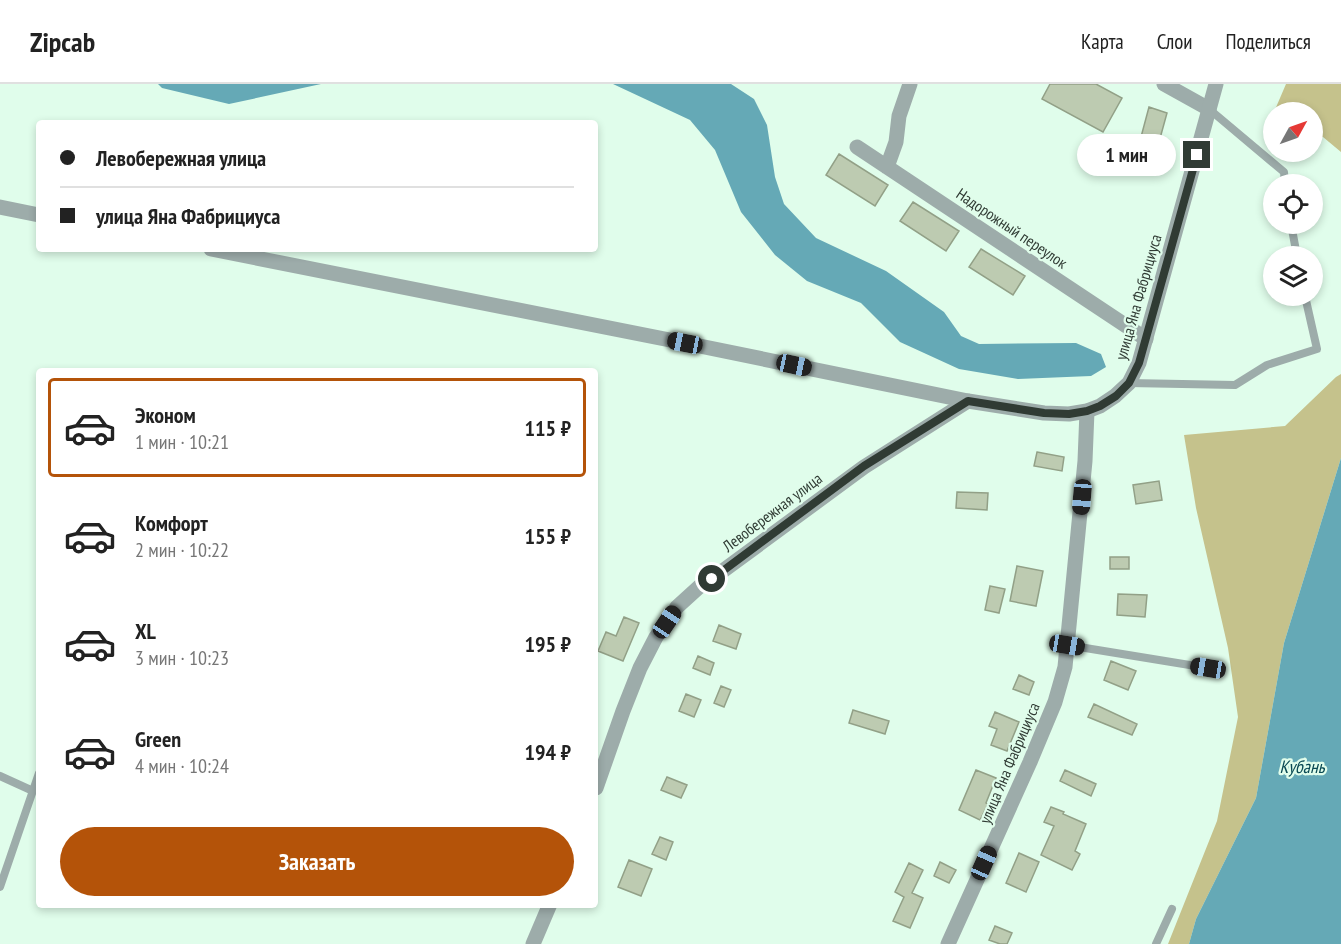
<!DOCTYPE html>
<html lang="ru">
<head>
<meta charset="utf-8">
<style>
  body { margin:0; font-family:"PT Sans Narrow",sans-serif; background:#f2f2f2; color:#222; height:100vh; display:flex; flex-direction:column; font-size:22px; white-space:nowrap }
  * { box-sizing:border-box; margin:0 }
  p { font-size:20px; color:#767676 }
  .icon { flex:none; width:33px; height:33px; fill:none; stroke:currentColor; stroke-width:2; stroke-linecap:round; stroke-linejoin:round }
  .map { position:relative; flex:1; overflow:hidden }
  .sheet { position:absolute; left:36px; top:284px; width:562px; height:540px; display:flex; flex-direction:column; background:#fff; border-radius:6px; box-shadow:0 3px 9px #0003 }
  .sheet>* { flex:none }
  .banner { position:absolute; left:36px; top:36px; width:562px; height:132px; border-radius:6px; box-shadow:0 3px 9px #0003; display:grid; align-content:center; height:132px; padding:0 24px; background:#fff }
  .needle { width:39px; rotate:50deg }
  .fabs { position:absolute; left:1263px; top:18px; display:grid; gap:12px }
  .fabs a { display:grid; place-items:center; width:60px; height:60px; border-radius:50%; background:#fff; box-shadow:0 3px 9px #0003; font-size:30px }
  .end { position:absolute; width:27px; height:27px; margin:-14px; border:8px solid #303b34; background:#fff; box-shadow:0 0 0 3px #fff }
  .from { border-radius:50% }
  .bubble { position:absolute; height:42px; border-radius:21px; background:#fff; box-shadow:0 3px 9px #0003; font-size:20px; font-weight:700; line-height:42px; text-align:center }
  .car { position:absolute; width:18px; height:36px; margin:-18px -9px; border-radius:8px; box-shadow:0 0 4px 2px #0007; background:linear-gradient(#222 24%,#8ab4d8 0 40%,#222 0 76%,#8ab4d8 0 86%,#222 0) }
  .banner b { display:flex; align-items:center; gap:21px; height:57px; font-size:22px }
  .banner b+b { border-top:2px solid #e0e0e0 }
  .banner i { width:15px; height:15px; background:#222 }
  ul { padding:10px 0 0; list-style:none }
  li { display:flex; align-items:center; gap:18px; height:99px; margin:0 12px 9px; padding:0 12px; border:3px solid transparent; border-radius:6px }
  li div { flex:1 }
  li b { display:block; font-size:22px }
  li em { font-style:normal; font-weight:700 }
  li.current { border-color:#b45309 }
  li>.icon { width:54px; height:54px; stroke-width:1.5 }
  .action { display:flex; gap:12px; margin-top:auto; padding:12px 24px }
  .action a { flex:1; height:69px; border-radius:36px; background:#b45309; color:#fff; font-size:24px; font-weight:700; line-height:69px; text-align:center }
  header { display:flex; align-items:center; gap:36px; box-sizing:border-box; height:84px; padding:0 30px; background:#fff; border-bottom:2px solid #e0e0e0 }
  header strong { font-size:28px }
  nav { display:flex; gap:33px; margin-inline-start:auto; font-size:21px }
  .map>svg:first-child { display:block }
  .forest { fill:#c5c28c }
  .water { fill:#65a9b6 }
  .building { fill:#bdcbb1; stroke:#92a087; stroke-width:1.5 }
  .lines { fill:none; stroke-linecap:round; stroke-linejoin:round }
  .service { stroke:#9dacaa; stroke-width:8 }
  .minor { stroke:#9dacaa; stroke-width:15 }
  .tertiary { stroke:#9dacaa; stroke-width:15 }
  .route { stroke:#303b34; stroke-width:8 }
  .labels { text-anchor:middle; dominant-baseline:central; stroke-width:4.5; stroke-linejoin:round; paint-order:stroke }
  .street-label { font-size:16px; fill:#303b34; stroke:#e0fdeb }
  .water-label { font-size:18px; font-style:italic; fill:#094953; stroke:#e0fdeb }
</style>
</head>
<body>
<header>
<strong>Zipcab</strong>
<nav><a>Карта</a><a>Слои</a><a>Поделиться</a></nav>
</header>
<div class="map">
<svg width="1341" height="860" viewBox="0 0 1341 860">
  <rect width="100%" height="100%" fill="#e0fdeb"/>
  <path class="forest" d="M1286,0H1341V68L1323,53L1313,55L1312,28H1274Z
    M1341,290V374L1284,559L1256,714L1196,835L1189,860H1168L1217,737L1238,633L1228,564L1196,424L1184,351L1285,342L1336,293Z"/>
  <path class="water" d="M158,0H321L229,20L162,4Z
    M613,0H731L754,15L767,41L775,93L784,120L816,154L886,187L944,228L961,252L979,260L1076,259L1101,270L1106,283L1091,292L1018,295L959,285L900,258L861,219L807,197L775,171L741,128L715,66L690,36Z
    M1341,374V860H1189L1196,835L1256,714L1284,559Z"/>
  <path class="building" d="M1050,0H1096L1122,14L1103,48L1042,15Z
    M1149,23L1167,29L1159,58L1141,53Z
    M839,70L888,101L875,122L826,91Z
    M913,118L959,147L946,167L900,137Z
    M981,165L1025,192L1013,211L969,183Z
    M1037,368L1064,373L1062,387L1034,382Z
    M1159,397L1162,416L1136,420L1133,401Z
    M957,408L988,409L987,426L956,424Z
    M1110,473H1129V485H1110Z
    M1017,482L1043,487L1036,522L1010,517Z
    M990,502L1005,505L999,529L985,526Z
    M1118,510L1147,511L1145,533L1117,531Z
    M624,533L639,539L623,577L598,567L606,548L616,552Z
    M719,541L741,550L736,565L713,557Z
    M698,572L714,579L710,591L693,584Z
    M1111,577L1136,587L1128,606L1104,596Z
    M1019,591L1034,598L1029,611L1013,605Z
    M721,602L731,606L724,623L714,619Z
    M686,610L701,616L694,633L679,627Z
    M1094,620L1137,640L1132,651L1088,633Z
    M853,626L889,637L885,650L849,639Z
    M995,628L1019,638L1007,667L991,661L997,645L989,642Z
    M976,686L996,694L986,719L988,720L980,736L959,726Z
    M1065,686L1096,700L1091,712L1060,697Z
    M667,693L687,701L681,714L661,706Z
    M1051,723L1064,728L1063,730L1086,740L1075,767L1080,770L1072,786L1041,771L1054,742L1044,738Z
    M660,753L673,758L666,776L652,770Z
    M1019,769L1039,778L1026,808L1006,799Z
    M629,776L652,785L641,812L618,803Z
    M940,778L956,786L949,799L934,792Z
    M909,779L923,786L912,809L923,814L910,844L893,837L904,813L895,808Z
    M995,842L1012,849L1007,860H1000L989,856Z"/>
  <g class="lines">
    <path class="service" d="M1209,25L1284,88L1285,100
      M1291,140L1297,172
      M1129,299L1235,301L1267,281L1317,265L1305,212
      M1067,561L1208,584
      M0,692L33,707
      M0,803L39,689
      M1156,860L1172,825"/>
    <path class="minor" d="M1164,0L1209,25
      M857,63L1146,255
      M887,83L896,58L899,32L910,0
      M596,704L623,627L640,584L656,553L677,523L699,503L724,486L864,383L968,317
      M533,860L550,820
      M948,860L1030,678L1055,618L1065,583L1085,377L1087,327"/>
    <path class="tertiary" d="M0,123L39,131
      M211,165L685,259L968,317L1044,329L1069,330L1087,327L1100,322L1115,312L1129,299L1139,279L1216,0"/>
  </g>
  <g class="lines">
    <path class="route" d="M712,495L864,382L968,317L1044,329L1069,330L1087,327L1100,322L1116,312L1129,299L1139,279L1197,71"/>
  </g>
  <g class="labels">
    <g class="street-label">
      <text transform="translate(1012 144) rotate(34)">Надорожный переулок</text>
      <text transform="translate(1138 213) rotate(-74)">улица Яна Фабрициуса</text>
      <text transform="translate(772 428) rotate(-37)">Левобережная улица</text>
      <text transform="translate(1009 679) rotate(-67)">улица Яна Фабрициуса</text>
    </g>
    <g class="water-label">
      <text x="1302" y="682">Кубань</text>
    </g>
  </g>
</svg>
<div class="fabs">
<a><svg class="needle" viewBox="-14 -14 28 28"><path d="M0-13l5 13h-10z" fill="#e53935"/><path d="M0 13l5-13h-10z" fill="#767676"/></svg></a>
<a><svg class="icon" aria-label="locate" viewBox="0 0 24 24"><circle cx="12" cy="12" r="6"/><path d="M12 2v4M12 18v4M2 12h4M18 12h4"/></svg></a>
<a><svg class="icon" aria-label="layers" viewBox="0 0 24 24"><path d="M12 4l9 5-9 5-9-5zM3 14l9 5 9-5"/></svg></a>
</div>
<i class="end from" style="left:712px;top:495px"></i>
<i class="end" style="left:1197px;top:71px"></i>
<div class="bubble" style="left:1077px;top:50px;width:99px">1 мин</div>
<i class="car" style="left:685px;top:259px;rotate:281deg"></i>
<i class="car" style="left:794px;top:281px;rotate:102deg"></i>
<i class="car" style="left:1082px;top:413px;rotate:185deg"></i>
<i class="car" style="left:667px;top:538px;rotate:34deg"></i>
<i class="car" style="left:1067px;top:561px;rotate:99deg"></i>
<i class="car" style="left:1208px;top:584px;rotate:279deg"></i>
<i class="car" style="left:984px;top:779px;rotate:24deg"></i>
<div class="banner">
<b><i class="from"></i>Левобережная улица</b>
<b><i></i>улица Яна Фабрициуса</b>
</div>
<section class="sheet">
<ul>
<li class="current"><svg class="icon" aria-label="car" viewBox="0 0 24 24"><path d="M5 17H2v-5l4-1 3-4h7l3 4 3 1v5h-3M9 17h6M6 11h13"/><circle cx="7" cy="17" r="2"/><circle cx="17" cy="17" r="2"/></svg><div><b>Эконом</b><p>1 мин · 10:21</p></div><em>115 ₽</em></li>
<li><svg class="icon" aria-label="car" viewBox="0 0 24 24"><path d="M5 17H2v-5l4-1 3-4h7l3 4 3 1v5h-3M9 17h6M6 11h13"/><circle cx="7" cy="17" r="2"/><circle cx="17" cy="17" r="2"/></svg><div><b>Комфорт</b><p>2 мин · 10:22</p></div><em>155 ₽</em></li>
<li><svg class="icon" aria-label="car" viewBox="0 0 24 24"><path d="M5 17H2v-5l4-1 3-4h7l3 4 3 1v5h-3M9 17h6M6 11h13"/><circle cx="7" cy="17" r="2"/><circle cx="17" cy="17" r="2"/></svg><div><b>XL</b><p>3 мин · 10:23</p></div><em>195 ₽</em></li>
<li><svg class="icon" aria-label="car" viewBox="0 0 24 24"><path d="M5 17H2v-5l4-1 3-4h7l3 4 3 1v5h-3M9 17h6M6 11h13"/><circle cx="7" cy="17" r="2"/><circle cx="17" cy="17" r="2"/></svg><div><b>Green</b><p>4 мин · 10:24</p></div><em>194 ₽</em></li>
</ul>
<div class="action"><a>Заказать</a></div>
</section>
</div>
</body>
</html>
